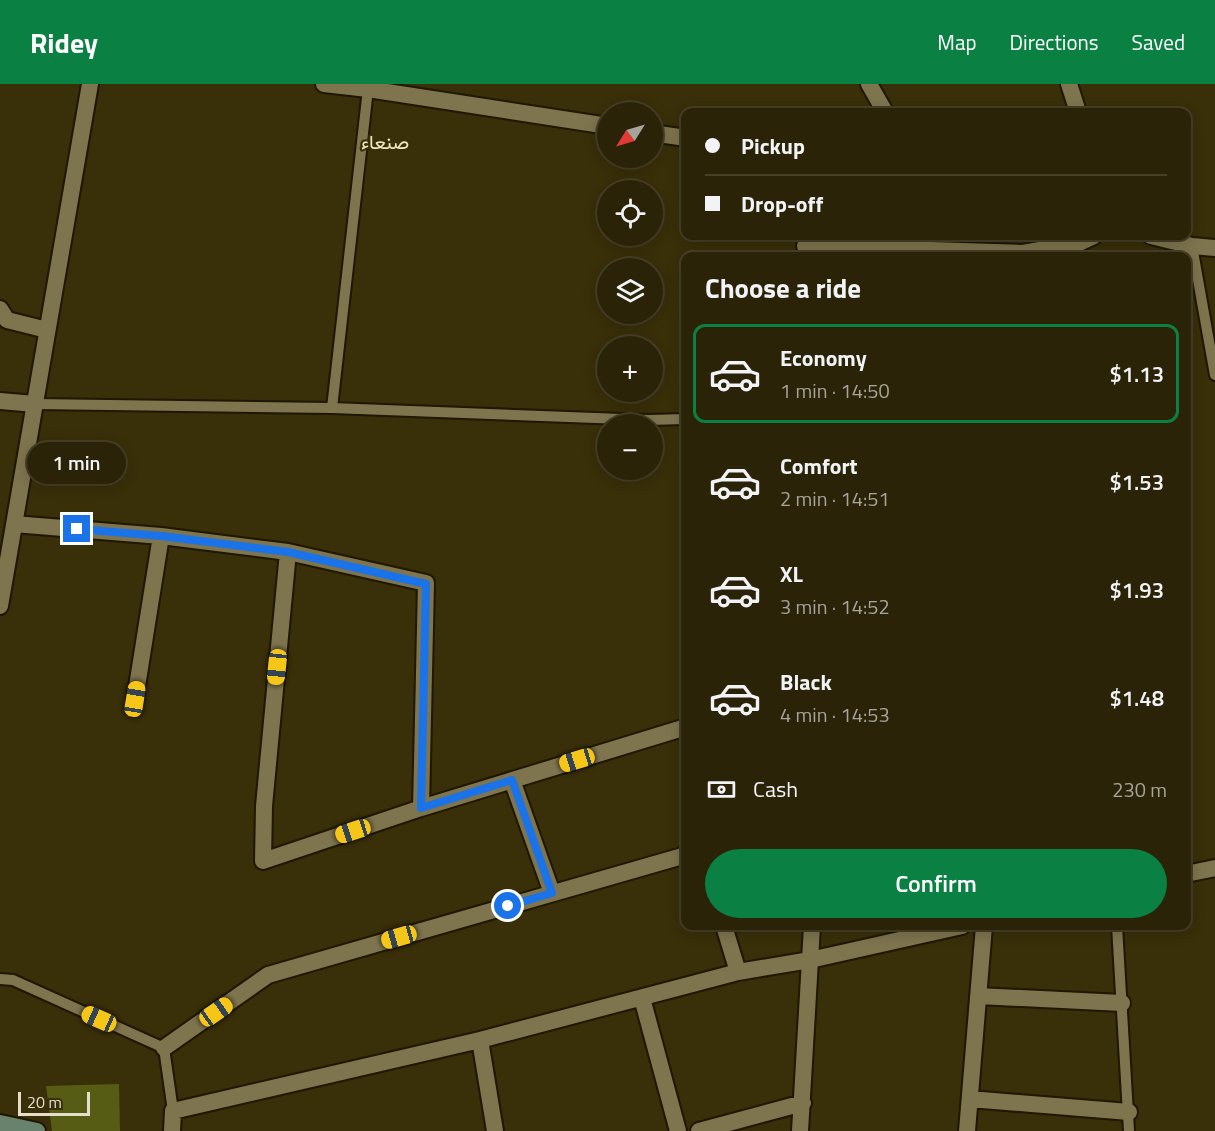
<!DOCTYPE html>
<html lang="en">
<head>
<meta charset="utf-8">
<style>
  body { margin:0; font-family:"Titillium Web",Vazirmatn,sans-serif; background:#332b11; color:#f1f3f6; height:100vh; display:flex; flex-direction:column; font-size:22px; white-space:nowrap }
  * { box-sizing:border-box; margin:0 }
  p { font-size:20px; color:#a6a49b }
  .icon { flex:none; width:33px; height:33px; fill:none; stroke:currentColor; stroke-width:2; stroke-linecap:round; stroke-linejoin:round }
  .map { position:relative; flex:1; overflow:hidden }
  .details { position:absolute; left:681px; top:168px; width:510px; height:678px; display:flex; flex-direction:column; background:#2b2307; border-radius:12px; box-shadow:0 3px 15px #0003,0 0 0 2px #474028 }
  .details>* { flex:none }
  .top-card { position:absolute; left:681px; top:24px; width:510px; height:132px; border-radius:12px; box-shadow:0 3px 15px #0003,0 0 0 2px #474028; display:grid; align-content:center; height:132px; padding:0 24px; background:#2b2307 }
  .needle { width:39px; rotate:233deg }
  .fabs { position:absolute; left:597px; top:18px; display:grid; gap:12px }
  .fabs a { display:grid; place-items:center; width:66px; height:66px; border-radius:50%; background:#2b2307; box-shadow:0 3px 15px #0003,0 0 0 2px #474028; font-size:30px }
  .scale { position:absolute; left:18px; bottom:15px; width:72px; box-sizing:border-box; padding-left:6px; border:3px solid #e4deca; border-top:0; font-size:16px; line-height:21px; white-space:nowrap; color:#e4deca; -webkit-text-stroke:4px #392f09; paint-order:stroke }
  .end { position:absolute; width:27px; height:27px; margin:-14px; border:8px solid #1a73e8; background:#fff; box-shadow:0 0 0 3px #fff }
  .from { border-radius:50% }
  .bubble { position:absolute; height:42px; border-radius:21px; background:#2b2307; box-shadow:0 3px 15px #0003,0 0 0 2px #474028; font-size:20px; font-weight:600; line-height:42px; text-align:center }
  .car { position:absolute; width:18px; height:36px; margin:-18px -9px; border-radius:8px; box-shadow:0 0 4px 2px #0007; background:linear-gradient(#f5c518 24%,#345 0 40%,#f5c518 0 76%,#345 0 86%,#f5c518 0) }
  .top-card b { display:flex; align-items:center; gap:21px; height:57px; font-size:22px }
  .top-card b+b { border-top:2px solid #474028 }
  .top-card i { width:15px; height:15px; background:#f1f3f6 }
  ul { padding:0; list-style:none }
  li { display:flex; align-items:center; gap:18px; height:99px; margin:0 12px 9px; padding:0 12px; border:3px solid transparent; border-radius:12px }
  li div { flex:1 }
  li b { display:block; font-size:22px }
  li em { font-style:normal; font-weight:600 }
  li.active { border-color:#0b8043 }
  li>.icon { width:54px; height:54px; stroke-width:1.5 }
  h2 { padding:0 24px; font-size:27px; line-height:72px }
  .pay { display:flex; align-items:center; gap:15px; height:66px; padding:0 24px; font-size:22px }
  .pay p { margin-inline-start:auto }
  .action { display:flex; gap:12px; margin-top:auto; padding:12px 24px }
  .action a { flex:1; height:69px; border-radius:36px; background:#0b8043; color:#fff; font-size:24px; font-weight:600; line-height:69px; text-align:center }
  header { display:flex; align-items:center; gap:36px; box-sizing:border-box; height:84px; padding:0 30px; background:#0b8043; color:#fff }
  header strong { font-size:28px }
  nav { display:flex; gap:33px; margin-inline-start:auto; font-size:21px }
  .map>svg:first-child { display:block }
  .building { fill:#565c13 }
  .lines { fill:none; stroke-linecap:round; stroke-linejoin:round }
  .service-casing { stroke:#1f1700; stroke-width:14 }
  .minor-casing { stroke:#1f1700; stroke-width:20 }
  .secondary-casing { stroke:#1f1700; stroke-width:20 }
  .service { stroke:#7e744e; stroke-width:10 }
  .minor { stroke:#7e744e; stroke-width:16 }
  .secondary { stroke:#69826d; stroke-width:16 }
  .route { stroke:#1a73e8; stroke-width:8 }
  .labels { text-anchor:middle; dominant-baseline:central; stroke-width:4.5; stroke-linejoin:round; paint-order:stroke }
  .quarter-label { font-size:20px; fill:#f0e4bb; stroke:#392f09 }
</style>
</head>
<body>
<header>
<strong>Ridey</strong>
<nav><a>Map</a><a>Directions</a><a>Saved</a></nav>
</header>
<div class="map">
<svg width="1215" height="1047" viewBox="0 0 1215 1047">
  <rect width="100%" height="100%" fill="#392f09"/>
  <path class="building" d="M119,1000L120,1047H52L46,1002Z"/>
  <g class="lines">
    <g class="service-casing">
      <path id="service" d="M1192,162L1215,291
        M35,320L332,324L649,336L686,335
        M332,324L368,5
        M1117,842L1129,1047
        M0,895L13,896L164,964L173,1027"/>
    </g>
    <g class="minor-casing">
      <path id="minor" d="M324,0L368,5L608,42
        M869,0L885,28
        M1069,0L1078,28
        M652,49L686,54
        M1151,152L1192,162L1215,164
        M805,162L1023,169L1079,159L1094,152
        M0,225L7,236L47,246
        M0,317L35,320
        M14,440L161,452L288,468L426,499L421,724
        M288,468L264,722L263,777L421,724L686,643
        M0,522L90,0
        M135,615L161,452
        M512,696L552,809
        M1186,790L1215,784
        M724,842L738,888
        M978,912L1122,919
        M642,914L678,1047
        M480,956L495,1047
        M164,964L268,891L686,771
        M970,1015L1129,1028
        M172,1047L173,1027L480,956L738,888L810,876L962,842
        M699,1047L803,1019
        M800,1047L812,842
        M967,1047L984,842"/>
    </g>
    <g class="secondary-casing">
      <path id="secondary" d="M0,1039L37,1047"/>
    </g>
    <use href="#service" class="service"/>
    <use href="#minor" class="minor"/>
    <use href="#secondary" class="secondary"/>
  </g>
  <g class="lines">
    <path class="route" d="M77,445L161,452L288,468L426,500L421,724L512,696L552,809L508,822"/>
  </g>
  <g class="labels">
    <g class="quarter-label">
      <text x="385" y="57">صنعاء</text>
    </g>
  </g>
</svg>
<div class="fabs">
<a><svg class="needle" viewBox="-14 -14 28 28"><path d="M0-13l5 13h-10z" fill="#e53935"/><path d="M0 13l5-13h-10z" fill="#a6a49b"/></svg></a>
<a><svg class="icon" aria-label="locate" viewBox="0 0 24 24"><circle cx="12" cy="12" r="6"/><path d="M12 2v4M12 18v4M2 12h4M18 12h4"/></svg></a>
<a><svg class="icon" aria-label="layers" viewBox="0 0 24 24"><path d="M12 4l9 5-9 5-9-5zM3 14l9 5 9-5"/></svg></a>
<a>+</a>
<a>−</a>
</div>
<div class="scale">20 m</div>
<i class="end from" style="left:508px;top:822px"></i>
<i class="end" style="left:77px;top:445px"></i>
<div class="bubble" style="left:27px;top:358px;width:99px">1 min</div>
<i class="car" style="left:277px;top:583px;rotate:186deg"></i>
<i class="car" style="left:135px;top:615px;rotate:9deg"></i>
<i class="car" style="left:577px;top:676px;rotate:253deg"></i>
<i class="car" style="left:353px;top:747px;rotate:252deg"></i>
<i class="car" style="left:399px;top:853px;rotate:254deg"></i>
<i class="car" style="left:216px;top:928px;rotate:55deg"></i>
<i class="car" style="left:99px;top:935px;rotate:294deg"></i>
<div class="top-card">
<b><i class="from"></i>Pickup</b>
<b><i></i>Drop-off</b>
</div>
<section class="details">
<h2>Choose a ride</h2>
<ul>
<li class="active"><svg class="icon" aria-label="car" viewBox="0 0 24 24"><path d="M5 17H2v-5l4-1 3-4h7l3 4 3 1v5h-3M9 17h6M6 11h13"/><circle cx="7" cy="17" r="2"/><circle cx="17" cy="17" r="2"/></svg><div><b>Economy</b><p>1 min · 14:50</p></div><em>$1.13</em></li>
<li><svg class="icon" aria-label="car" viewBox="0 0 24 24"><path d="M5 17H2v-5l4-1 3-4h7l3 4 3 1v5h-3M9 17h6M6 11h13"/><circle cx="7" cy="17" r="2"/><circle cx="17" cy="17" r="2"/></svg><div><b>Comfort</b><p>2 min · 14:51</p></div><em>$1.53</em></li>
<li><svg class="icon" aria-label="car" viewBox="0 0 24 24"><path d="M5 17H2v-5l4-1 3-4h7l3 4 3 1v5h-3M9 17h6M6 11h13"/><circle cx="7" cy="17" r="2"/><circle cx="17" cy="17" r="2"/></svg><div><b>XL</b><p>3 min · 14:52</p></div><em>$1.93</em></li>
<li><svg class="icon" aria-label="car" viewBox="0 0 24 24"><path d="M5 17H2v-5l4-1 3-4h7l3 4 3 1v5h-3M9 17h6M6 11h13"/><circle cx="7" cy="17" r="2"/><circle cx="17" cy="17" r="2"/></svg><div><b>Black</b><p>4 min · 14:53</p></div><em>$1.48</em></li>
</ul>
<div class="pay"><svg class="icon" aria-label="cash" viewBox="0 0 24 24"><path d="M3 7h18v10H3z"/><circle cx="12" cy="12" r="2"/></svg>Cash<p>230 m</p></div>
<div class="action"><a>Confirm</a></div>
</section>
</div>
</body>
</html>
